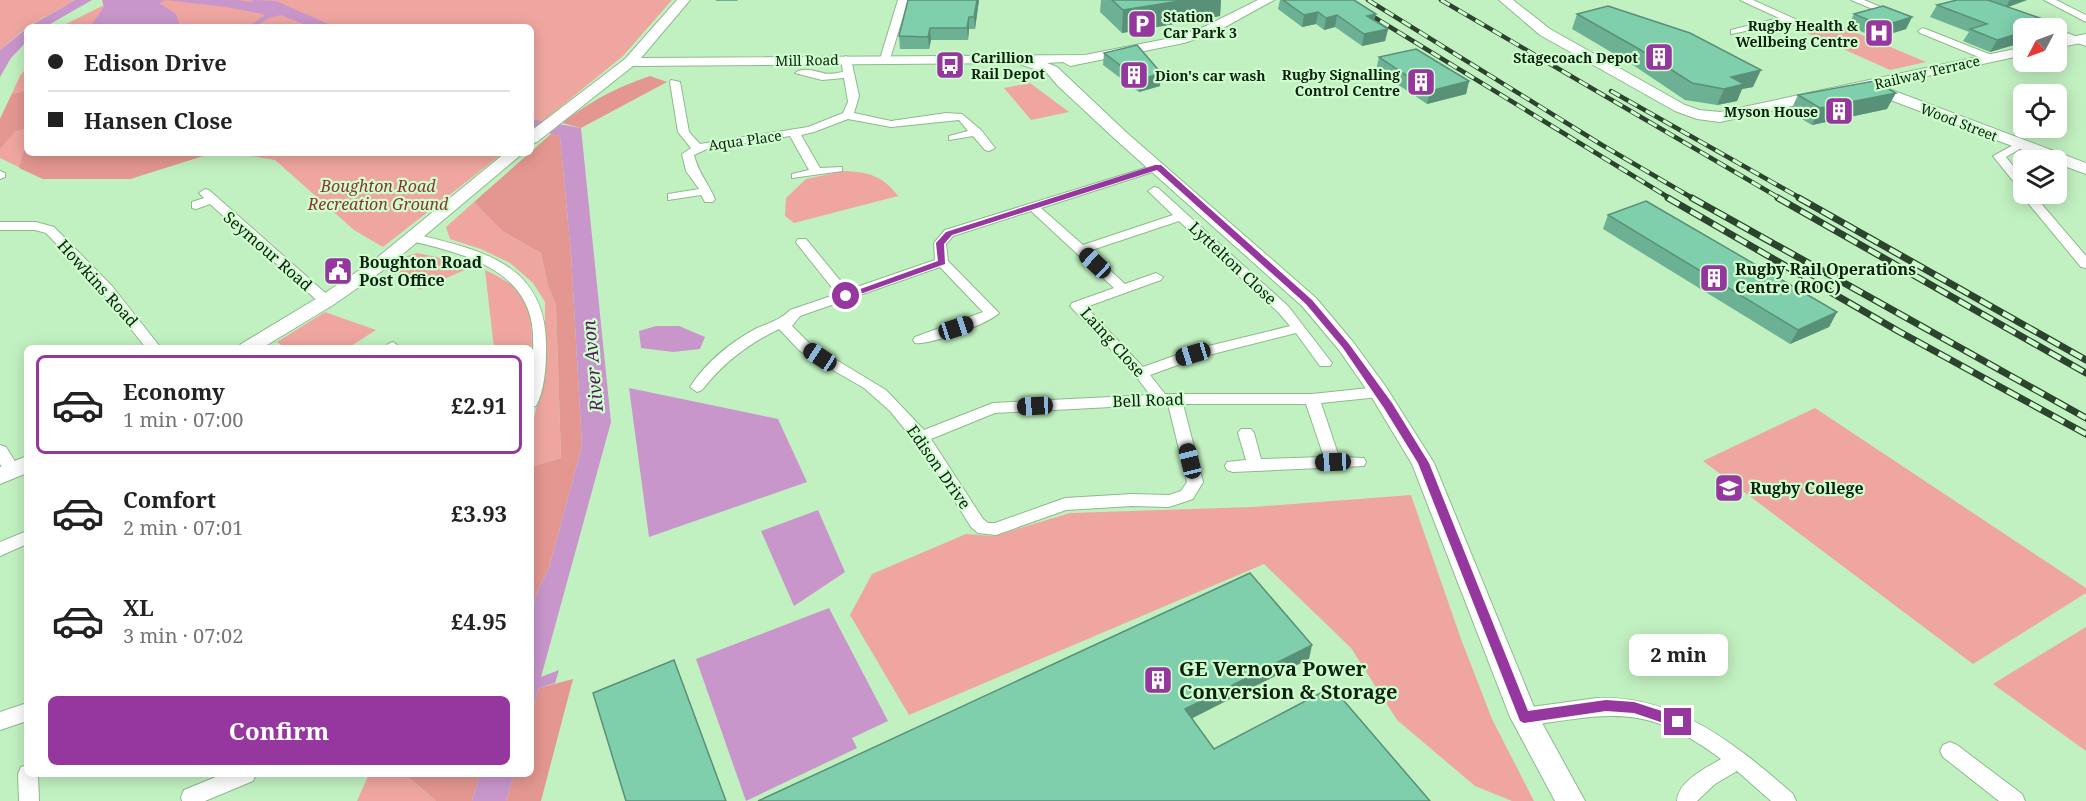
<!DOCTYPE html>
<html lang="en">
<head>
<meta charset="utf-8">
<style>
  body { margin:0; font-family:"Noto Serif",serif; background:#f2f2f2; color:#222; height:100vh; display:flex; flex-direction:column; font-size:22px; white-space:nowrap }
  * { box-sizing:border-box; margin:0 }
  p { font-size:20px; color:#767676 }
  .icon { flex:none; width:33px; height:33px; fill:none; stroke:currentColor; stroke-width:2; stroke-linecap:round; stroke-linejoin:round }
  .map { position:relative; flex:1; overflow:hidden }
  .side { position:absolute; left:24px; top:345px; width:510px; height:432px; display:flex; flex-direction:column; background:#fff; border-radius:9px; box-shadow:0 3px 15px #0003 }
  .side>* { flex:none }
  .banner { position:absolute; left:24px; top:24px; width:510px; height:132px; border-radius:9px; box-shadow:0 3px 15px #0003; display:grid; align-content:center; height:132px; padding:0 24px; background:#fff }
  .needle { width:39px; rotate:229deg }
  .controls { position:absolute; left:2013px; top:18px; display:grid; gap:12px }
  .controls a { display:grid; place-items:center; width:54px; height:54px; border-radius:9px; background:#fff; box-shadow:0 3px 15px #0003; font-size:30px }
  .end { position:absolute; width:27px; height:27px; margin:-14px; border:8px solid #96379f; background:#fff; box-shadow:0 0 0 3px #fff }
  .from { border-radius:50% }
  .bubble { position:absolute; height:42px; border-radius:9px; background:#fff; box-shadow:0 3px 15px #0003; font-size:20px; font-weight:700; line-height:42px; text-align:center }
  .car { position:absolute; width:18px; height:36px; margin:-18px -9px; border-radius:8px; box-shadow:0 0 4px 2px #0007; background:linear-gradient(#222 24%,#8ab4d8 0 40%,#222 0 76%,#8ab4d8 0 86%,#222 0) }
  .banner b { display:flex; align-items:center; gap:21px; height:57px; font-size:22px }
  .banner b+b { border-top:2px solid #e0e0e0 }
  .banner i { width:15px; height:15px; background:#222 }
  ul { padding:10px 0 0; list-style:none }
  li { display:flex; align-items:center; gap:18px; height:99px; margin:0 12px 9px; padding:0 12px; border:3px solid transparent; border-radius:9px }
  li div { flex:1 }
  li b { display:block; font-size:22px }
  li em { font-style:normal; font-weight:700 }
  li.selected { border-color:#96379f }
  li>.icon { width:54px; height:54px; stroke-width:1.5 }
  .cta { display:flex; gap:12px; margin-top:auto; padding:12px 24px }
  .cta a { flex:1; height:69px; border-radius:9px; background:#96379f; color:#fff; font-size:24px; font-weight:700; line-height:69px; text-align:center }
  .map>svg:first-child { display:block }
  .green { fill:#efa6a0 }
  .forest { fill:#e49791 }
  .water { fill:#c896cb }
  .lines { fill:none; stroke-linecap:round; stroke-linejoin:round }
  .street-casing { stroke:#8dba8d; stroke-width:2 }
  .secondary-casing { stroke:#8dba8d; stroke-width:2 }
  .street { fill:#fff; fill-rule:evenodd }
  .secondary { fill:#fff; fill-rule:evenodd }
  .rail-far1-casing { stroke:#2c432d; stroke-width:4.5 }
  .rail-casing { stroke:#2c432d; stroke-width:7 }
  .rail-far1 { stroke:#cffece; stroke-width:3; stroke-dasharray:10; stroke-linecap:butt }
  .rail { stroke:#cffece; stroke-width:4.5; stroke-dasharray:13; stroke-linecap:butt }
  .wall { fill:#6db194 }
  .shaded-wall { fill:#599078 }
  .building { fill:#7fceac; stroke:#599078; stroke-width:1.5 }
  .route { fill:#96379f }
  .labels { text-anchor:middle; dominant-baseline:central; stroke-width:4.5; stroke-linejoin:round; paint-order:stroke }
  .far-poi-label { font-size:14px; font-weight:bold; fill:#0e200f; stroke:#cffece; text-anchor:end }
  .far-street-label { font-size:14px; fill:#0e200f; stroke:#cffece }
  .park-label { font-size:16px; font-style:italic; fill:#8e3332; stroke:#cffece }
  .street-label { font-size:16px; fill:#0e200f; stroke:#cffece }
  .poi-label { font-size:16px; font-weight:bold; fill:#0e200f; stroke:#cffece; text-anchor:start }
  .water-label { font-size:18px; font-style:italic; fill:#541759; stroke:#cffece }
  .near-poi-label { font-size:20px; font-weight:bold; fill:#0e200f; stroke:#cffece; text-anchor:start }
</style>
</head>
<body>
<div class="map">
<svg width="2086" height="801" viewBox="0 0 2086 801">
  <rect width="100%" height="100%" fill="#c2f1c1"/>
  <path class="green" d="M0,0H75L27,27L0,50Z
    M114,0H672L623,56L531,131V27H60Z
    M1838,25L1926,62L1890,70L1805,32Z
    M27,67V153H503L383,247L354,230L275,160L251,156L206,155L130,179H43L0,158V119L20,76Z
    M1030,83L1069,112L1031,120L1004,88Z
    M844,171C869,172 883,176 898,196L794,223L785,216L786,198L806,179Z
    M474,202L502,231L541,253L548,286L556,305L561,458L531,467V430L545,372V302L533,283L510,263L481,249L450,239L446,227Z
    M417,253L441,258L467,269L419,290L408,276L385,270L407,256Z
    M485,270C532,291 534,311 531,358V348H494Z
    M325,312L376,330L348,348H286L277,342Z
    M1815,408L2086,588V593L1973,664L1703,461Z
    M1411,495L1461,639L1492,719L1534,801H1512L1475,786L1397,720L1351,648L1264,564L909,715L850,615L872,574L966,534L994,536L1070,513L1252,507Z
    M2086,627V751L1993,684Z
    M369,774H405L436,801H357Z"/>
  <path class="forest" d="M650,76L667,82L581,128L562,123C591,101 615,88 650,76Z
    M27,91V128L15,131L0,149V119L12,94Z
    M552,133L560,136L571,254L582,446L549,568L538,590L531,611V467L561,458L556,305L548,286L541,253L502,231L474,202Z
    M27,140V153H246L241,156L206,155L130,179H43L19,168Z
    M573,679L541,801H506L514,774H531V714L539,688Z
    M405,774H480L472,801H436Z"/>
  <path class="water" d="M75,0H92L45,27H28Z
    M102,0H236L252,2L253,0L276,1L335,27H311L281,15L269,18L254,27H248L264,16L263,14L226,7L166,0L159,3L176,14L180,27H90L104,7Z
    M27,28V41L11,58L0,77V50Z
    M531,119L581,128L611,422L541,677L559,670L555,683L539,688L531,714V611L538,590L549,568L582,446L571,254L560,136L531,129Z
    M656,326H679L705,337L700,349L673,352L641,348L639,331Z
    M629,388L778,419L807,482L649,537Z
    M818,510L845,572L794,606L761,531Z
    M829,608L888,721L852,738L857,748L746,801L696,659Z
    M480,774H514L506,801H472Z"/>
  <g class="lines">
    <g class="street-casing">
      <path id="street" d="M898,0H908L890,59L885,62L880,59Z
        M1740,0H1753L1819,30L1811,32L1788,22L1731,34V30L1779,18Z
        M1851,0H1864L1900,15L1892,17Z
        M2044,0H2056L2086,15V22Z
        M1923,28L1994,56L1995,58L1986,60L1920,33L1918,31Z
        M2056,29L2086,40V46L2056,35Z
        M846,56L851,59L859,96L854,113L891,121L946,113L962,114L981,130L995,148L989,151L985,150L973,136L949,140V136L968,131L959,120L891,127L848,119L814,132L801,135L820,168L842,167V171L792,178V174L809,170L790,136L707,149L694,155C698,172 708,183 715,199L713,202H705L701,195L668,200V194L699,189L686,171L682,154L691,148L678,132L670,82L671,80L680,82L689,132L700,144L808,127L843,113L848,102L844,78L822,80L795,73C803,67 814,71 823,73C828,75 837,73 843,72L841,59Z
        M2019,142L2023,143V147L2006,157L2024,180V194H2033L2086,256V268L2081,267L2023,197L2022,192L1993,156Z
        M1158,164L1162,165V169L1041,208L1083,245L1173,215L1148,191L1154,187L1158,188L1288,306L1332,363L1330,366H1320L1296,333L1197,358L1150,375L1165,394H1312L1379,387L1384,389L1386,392L1384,395L1379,397L1321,403L1339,457L1364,458L1366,462L1364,466L1233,472L1227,470L1225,466L1227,462L1246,460L1238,433L1241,429H1251L1254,433L1261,459L1324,457L1306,404H1183L1203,482L1193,499L1169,507L1132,506L1066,510L996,535L978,533L971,527L928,458L890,411L864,388L800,351L779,329C748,344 723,363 702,390L697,392L690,387C706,362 731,342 757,328C769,323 782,319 790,310L837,294L798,245L796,242L798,239H806L848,290L935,260L934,243L945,230ZM1031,211L1114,288L1072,303L1070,306L1136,376L1150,395L993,403L924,430L886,390L810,344L792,326L800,316L940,267L983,312L915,337L913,340L915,343C928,346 990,323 999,313L948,261L946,244L953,236ZM1179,221L1278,312L1290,326L1188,351L1143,367L1086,307L1161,280L1163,277L1156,273L1125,284L1089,251ZM1168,404L1187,482L1181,491L1169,495L1132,494L1065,498L995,523H988L983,519L931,439L995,413Z
        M0,171L5,173V177L0,179Z
        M205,189L209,190L331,298L333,301L331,304H321L210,204L196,209L192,208V202L204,198L199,193Z
        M0,222H36L54,227L112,286L161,348H146L102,292L46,233L35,230H0Z
        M415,234C485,251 549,265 546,352C546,368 544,392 536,406L531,407C531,383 534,357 533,333C529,269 462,253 411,241L409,238L411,235Z
        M393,342L401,348H387L388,344Z
        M0,445L6,447L21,471L19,475H7L0,464Z
        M27,531V544L0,556V542Z
        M1597,698C1676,695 1737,745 1793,794L1796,801H1771L1737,771L1715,784L1697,801H1677C1678,781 1706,768 1721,759C1645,702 1611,714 1524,726L1517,723L1514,717L1517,711L1524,708Z
        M27,703V721L0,730V712Z
        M1950,742L1957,745L2022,794L2025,801H1999L1943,757L1940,751L1943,745Z
        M27,765V774H38L39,801H19L18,774L21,767Z
        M223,774H256L253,781L205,801H182L181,797L184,790Z"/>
    </g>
    <g class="secondary-casing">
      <path id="secondary" d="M677,0H690L641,58L1085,55L1176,37L1204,27L1258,0H1274L1214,33L1184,43L1070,66L1063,62L1047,63L1057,67L1127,133L1316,298L1353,342L1386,387L1434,463L1536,712L1585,801H1555L1510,717L1412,464L1371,396L1339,350L1302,306L1115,139L1058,86L1047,73L1016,63L633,66L537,142L531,144V131L625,59Z
        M1499,0H1513L1550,29L1685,105L1699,110L1720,112L2024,47V55L1881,86L2086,163V174L2056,163V160H2049L1864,90L1720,122L1697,119L1675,111L1540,35Z
        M2086,34V42L2056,48V40Z
        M505,153H523L385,269L333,305L262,348H238L241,344L319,297L373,261Z
        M27,456V473L0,484V467Z"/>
    </g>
    <use href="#street" class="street"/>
    <use href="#secondary" class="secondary"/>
    <g class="rail-far1-casing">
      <path id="rail-far1" d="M1346,0L1671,199
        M1368,0L1602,145L1694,199
        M1441,0L1781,199
        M1611,91L1802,199"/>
    </g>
    <g class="rail-casing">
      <path id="rail" d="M1668,198L1898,331L2086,434
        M1692,198L2086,418
        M1778,198L2086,373
        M1799,198L2086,360"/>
    </g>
    <use href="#rail-far1" class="rail-far1"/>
    <use href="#rail" class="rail"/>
  </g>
  <path class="wall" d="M716,0H738L737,1H716Z
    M908,0H979L975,29H969L968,40H931L929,49H900L899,36Z
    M1101,0H1221L1220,16L1122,33L1100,12Z
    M1280,0H1354L1376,14L1374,20L1388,29L1385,41L1362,46L1335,27L1324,30L1316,24L1302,27L1278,9Z
    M1957,0H2027L2008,7L2054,23L2051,28H2024V42L1990,52L1963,41L1969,32L1930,17L1937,5Z
    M1577,14L1753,87L1742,89L1737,101L1717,105L1685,100L1633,65L1572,29Z
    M1854,14L1912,17L1906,29L1877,38L1848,26Z
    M1104,53L1160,86L1139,92L1103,65Z
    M1379,57L1469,81L1466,94L1427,104L1376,70Z
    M1798,95L1887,109L1812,125L1790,112Z
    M1608,215L1837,312L1829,327L1790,344L1603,229Z"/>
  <path class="shaded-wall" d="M977,0H979L975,29L974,17Z
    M1186,0H1221L1220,16L1122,33L1123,10Z
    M2010,0H2027L2005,8Z
    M1318,12L1316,24L1302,27L1304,15Z
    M1376,14L1373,26L1367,16Z
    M1337,15L1335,27L1324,30L1326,18Z
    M969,17V29L968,40L967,28Z
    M1912,17L1906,29L1877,38L1883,26Z
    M2054,23L2051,28H2036Z
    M930,28L931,40L929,49L928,37Z
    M1388,29L1385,41L1362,46L1364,34Z
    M2024,32V42L1990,52L1997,40Z
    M1761,70L1753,87L1742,89L1737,101L1717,105L1724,89L1731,77Z
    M1161,73L1160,86L1139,92L1140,80Z
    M1469,81L1466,94L1427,104L1430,91Z
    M1896,93L1887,109L1812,125L1820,108Z
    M1837,312L1829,327L1790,344L1798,330Z
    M1312,645L1309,659L1183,723L1185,709Z"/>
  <path class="building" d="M908,0H977L974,17H969L967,28H930L928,37L899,36Z
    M1112,0H1186L1123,10Z
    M1283,0H1354L1376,14L1367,16L1388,29L1364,34L1337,15L1326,18L1318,12L1304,15Z
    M1957,0H1988L2054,23L2036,28H2024V32L1997,40L1970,29L1987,24L1937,5Z
    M1608,6L1690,33L1761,70L1731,77L1744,84L1724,89L1692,83L1639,49L1577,14Z
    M1883,6L1912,17L1883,26L1854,14Z
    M1137,45L1161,73L1140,80L1104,53Z
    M1416,49L1469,81L1430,91L1379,57Z
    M1874,81L1896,93L1820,108L1798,95Z
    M1646,201L1837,312L1798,330L1608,215Z
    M1250,573L1312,645L1185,709L1214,749L1332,687L1430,801H758Z
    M674,660L726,801H626L593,693Z"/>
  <path class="route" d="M1155,165H1161L1312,300L1349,344L1392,403L1429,463L1528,711L1606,700L1634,702L1683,718L1685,722L1683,726L1678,728L1634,713L1606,711L1524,723L1520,721L1418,463L1384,408L1343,348L1306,304L1157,170L952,235L944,244L945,264L849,298L841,296L938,261L936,243L946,232Z"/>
  <defs>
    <g id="parking-square" transform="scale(1.5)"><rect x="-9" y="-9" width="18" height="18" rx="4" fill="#96379f" stroke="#cffece"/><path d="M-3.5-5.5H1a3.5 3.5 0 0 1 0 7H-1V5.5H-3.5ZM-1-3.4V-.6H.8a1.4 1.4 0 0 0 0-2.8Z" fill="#fff"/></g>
    <g id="hospital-square" transform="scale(1.5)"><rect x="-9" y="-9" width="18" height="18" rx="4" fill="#96379f" stroke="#cffece"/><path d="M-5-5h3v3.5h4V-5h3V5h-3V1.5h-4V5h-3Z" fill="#fff"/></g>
    <g id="building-square" transform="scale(1.5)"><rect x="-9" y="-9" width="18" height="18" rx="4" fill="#96379f" stroke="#cffece"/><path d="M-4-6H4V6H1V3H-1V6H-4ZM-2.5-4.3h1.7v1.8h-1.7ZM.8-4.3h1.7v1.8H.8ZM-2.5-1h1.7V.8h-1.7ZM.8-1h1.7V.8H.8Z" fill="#fff"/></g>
    <g id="bus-square" transform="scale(1.5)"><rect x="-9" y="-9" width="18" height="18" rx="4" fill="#96379f" stroke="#cffece"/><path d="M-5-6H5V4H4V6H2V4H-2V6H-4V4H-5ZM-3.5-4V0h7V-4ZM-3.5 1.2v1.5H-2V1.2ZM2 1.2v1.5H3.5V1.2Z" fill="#fff"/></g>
    <g id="civic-square" transform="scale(1.5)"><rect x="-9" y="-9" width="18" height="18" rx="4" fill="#96379f" stroke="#cffece"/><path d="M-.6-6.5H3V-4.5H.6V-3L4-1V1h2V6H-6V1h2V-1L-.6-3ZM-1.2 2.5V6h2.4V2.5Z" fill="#fff"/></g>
    <g id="university-square" transform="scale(1.5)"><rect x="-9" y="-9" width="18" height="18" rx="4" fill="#96379f" stroke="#cffece"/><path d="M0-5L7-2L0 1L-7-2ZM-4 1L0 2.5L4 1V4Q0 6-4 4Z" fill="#fff"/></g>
  </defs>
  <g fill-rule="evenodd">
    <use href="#parking-square" x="1142" y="24"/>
    <use href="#hospital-square" x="1879" y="33"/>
    <use href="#building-square" x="1659" y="57"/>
    <use href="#bus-square" x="950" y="65"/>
    <use href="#building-square" x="1134" y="75"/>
    <use href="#building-square" x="1421" y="82"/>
    <use href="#building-square" x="1839" y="111"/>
    <use href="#civic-square" x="338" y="271"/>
    <use href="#building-square" x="1714" y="278"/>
    <use href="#university-square" x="1729" y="488"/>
    <use href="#building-square" x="1158" y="680"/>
  </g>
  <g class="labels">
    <g class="far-poi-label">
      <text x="1163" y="16" text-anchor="start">Station<tspan x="1163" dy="16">Car Park 3</tspan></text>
      <text x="1858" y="25">Rugby Health &amp;<tspan x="1858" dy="16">Wellbeing Centre</tspan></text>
      <text x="971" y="57" text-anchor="start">Carillion<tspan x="971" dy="16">Rail Depot</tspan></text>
      <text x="1638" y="57">Stagecoach Depot</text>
      <text x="1400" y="74">Rugby Signalling<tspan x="1400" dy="16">Control Centre</tspan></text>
      <text x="1155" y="75" text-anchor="start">Dion's car wash</text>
      <text x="1818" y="111">Myson House</text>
    </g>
    <g class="far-street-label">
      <text transform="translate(807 60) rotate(-1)">Mill Road</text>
      <text transform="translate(1927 72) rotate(-13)">Railway Terrace</text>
      <text transform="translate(1959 122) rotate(21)">Wood Street</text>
      <text transform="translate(745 140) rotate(-8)">Aqua Place</text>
    </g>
    <g class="park-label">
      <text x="378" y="186">Boughton Road<tspan x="378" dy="18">Recreation Ground</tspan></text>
    </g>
    <g class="street-label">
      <text transform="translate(268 251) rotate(41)">Seymour Road</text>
      <text transform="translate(1233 263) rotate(43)">Lyttelton Close</text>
      <text transform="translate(98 283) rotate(48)">Howkins Road</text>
      <text transform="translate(1113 342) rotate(48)">Laing Close</text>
      <text transform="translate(1148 400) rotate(-2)">Bell Road</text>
      <text transform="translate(939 467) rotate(55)">Edison Drive</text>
    </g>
    <g class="poi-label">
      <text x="359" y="262">Boughton Road<tspan x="359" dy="18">Post Office</tspan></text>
      <text x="1735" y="269">Rugby Rail Operations<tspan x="1735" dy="18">Centre (ROC)</tspan></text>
      <text x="1750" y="488">Rugby College</text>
    </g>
    <g class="water-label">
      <text transform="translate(592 366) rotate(-95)">River Avon</text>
    </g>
    <g class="near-poi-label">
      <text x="1179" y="668">GE Vernova Power<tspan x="1179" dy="23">Conversion &amp; Storage</tspan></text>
    </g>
  </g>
</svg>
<div class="controls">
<a><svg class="needle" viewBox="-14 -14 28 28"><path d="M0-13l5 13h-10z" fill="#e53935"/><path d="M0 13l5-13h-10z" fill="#767676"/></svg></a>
<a><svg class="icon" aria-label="locate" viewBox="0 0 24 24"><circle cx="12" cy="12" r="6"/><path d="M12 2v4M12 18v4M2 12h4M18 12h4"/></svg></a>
<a><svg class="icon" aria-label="layers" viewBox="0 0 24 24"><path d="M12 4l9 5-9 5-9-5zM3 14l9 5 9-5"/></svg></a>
</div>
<i class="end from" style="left:846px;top:296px"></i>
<i class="end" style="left:1678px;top:722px"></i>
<div class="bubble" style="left:1629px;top:634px;width:99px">2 min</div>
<i class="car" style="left:1095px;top:263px;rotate:313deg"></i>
<i class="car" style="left:956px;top:328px;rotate:72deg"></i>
<i class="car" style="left:1193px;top:354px;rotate:253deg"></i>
<i class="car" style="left:820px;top:357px;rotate:303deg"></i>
<i class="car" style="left:1035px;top:406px;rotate:267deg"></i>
<i class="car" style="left:1190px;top:461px;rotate:346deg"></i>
<i class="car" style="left:1333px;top:462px;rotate:268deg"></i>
<div class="banner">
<b><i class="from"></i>Edison Drive</b>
<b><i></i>Hansen Close</b>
</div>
<section class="side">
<ul>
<li class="selected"><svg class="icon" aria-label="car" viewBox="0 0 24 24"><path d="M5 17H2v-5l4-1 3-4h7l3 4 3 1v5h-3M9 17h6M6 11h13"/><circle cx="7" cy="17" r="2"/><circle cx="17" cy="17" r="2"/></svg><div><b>Economy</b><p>1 min · 07:00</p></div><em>£2.91</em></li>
<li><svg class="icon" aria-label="car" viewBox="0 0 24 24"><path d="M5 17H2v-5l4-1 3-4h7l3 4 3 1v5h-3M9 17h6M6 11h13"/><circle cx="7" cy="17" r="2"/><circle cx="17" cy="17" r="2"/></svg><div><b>Comfort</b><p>2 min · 07:01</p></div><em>£3.93</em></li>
<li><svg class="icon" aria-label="car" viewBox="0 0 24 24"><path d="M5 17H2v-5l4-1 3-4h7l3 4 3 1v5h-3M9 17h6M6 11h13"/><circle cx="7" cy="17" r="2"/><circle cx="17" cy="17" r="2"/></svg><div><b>XL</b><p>3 min · 07:02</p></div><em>£4.95</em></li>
</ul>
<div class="cta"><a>Confirm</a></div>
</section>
</div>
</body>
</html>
